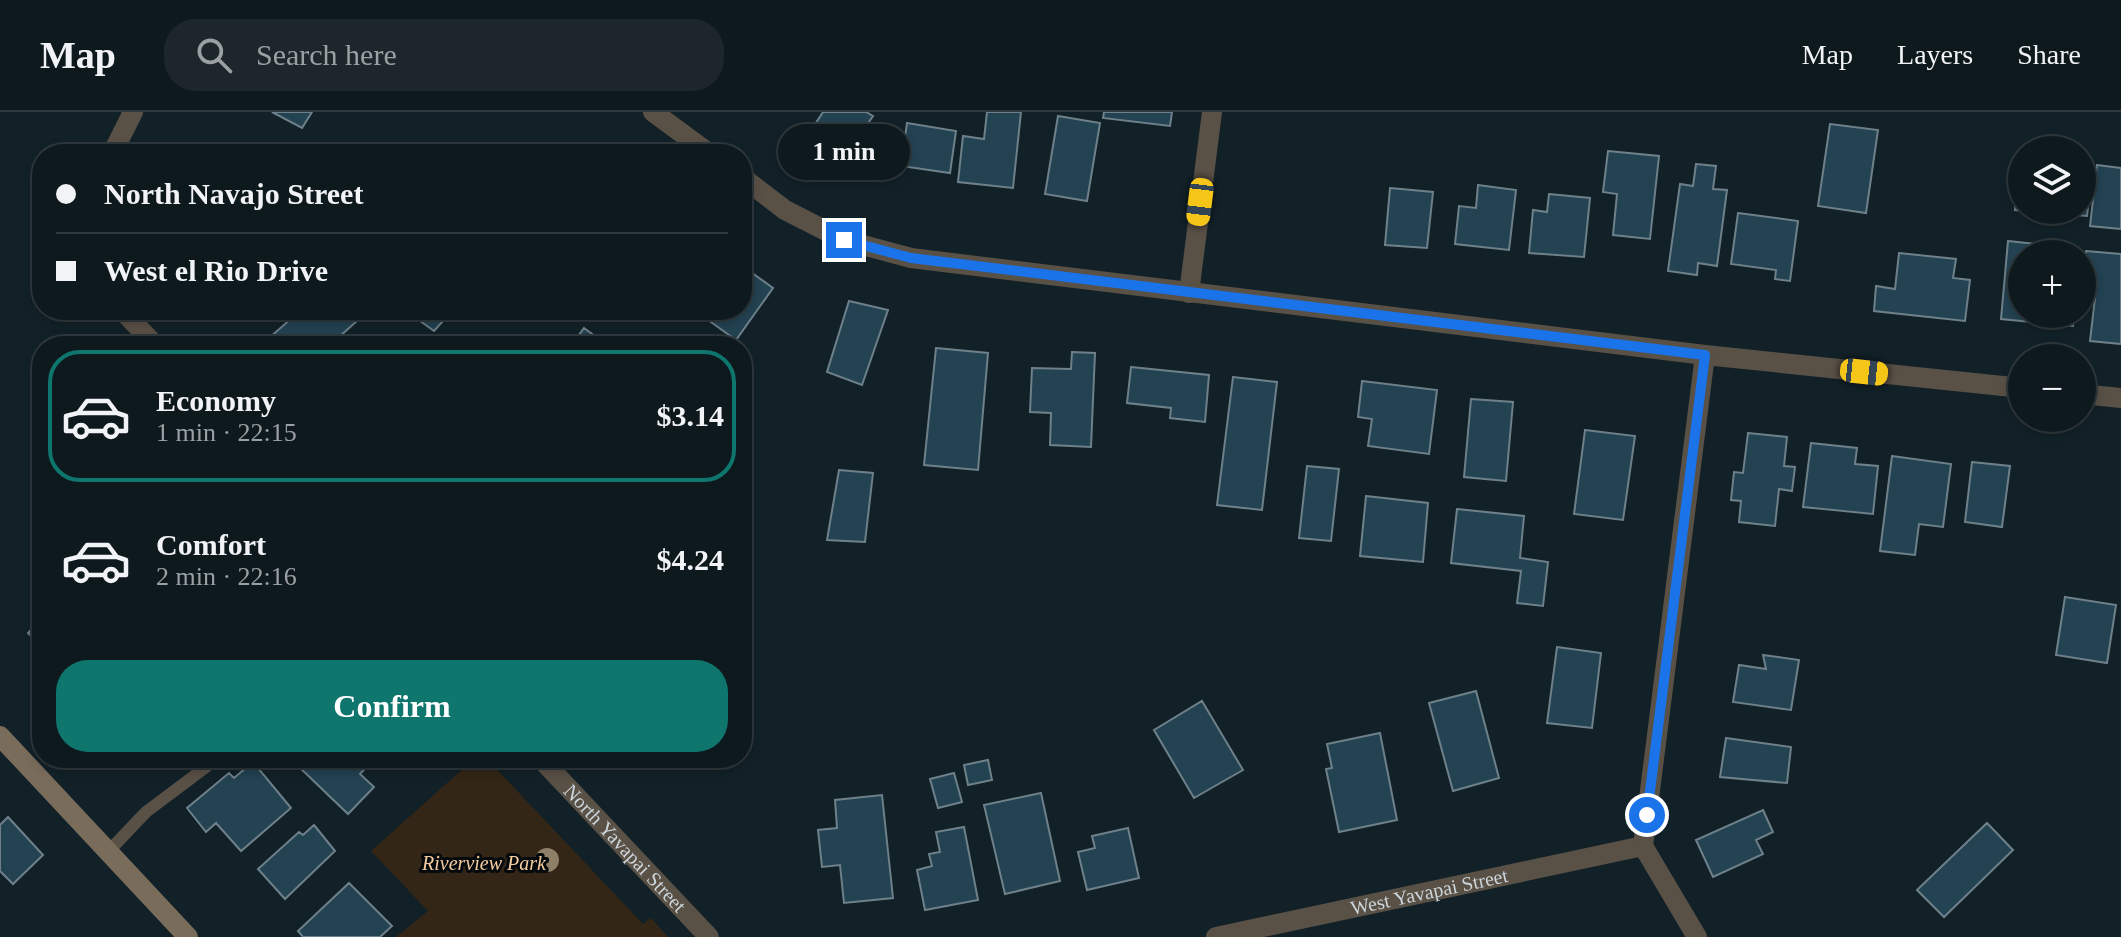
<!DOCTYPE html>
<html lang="en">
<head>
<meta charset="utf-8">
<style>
  body { margin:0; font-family:Georgia,serif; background:#1c262b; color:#f1f3f6; height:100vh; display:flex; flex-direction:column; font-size:30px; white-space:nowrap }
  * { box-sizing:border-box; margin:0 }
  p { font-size:26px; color:#9ba0a4 }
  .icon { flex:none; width:44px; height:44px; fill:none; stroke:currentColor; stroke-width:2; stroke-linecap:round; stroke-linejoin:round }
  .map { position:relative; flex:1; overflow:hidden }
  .side { position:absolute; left:32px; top:224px; width:720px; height:432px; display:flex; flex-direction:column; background:#0e191e; border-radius:32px; box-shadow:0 4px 12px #0003,0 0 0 2px #2e383c }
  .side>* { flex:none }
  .banner { position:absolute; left:32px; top:32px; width:720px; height:176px; border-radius:32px; box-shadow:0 4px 12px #0003,0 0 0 2px #2e383c; display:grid; align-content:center; height:176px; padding:0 24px; background:#0e191e }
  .buttons { position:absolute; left:2008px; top:24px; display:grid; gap:16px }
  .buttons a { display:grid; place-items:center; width:88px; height:88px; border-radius:50%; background:#0e191e; box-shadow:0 4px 12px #0003,0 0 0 2px #2e383c; font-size:40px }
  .end { position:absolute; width:36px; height:36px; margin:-18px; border:10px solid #1a73e8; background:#fff; box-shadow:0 0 0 4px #fff }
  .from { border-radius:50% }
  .bubble { position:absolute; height:56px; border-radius:28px; background:#0e191e; box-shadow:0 4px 12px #0003,0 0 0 2px #2e383c; font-size:26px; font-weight:800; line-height:56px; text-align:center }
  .car { position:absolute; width:24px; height:48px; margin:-24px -12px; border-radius:10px; box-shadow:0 0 6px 2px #0007; background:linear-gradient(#f5c518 24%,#345 0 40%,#f5c518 0 76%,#345 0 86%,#f5c518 0) }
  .banner b { display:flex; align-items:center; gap:28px; height:76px; font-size:30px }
  .banner b+b { border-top:2px solid #2e383c }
  .banner i { width:20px; height:20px; background:#f1f3f6 }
  ul { padding:14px 0 0; list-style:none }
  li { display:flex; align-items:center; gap:24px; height:132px; margin:0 16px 12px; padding:0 8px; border:4px solid transparent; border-radius:32px }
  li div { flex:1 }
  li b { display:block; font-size:30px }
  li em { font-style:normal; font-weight:800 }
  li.on { border-color:#0f766e }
  li>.icon { width:72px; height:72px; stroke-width:1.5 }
  .primary-button { display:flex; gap:16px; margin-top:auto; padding:16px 24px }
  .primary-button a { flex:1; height:92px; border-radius:32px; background:#0f766e; color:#fff; font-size:32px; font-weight:800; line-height:92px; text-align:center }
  header { display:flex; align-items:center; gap:48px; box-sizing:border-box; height:112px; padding:0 40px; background:#0e191e; border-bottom:2px solid #2e383c }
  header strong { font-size:38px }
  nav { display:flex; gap:44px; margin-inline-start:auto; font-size:28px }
  .search { width:560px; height:72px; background:#1c262b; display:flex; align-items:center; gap:20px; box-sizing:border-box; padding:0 28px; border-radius:32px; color:#9ba0a4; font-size:30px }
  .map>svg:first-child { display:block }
  .green { fill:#332616 }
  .building { fill:#234252; stroke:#6e8089; stroke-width:2 }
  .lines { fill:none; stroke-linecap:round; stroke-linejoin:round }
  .lane { stroke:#595046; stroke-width:12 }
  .street { stroke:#595046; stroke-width:20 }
  .secondary { stroke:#7a6c5b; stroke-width:20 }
  .tree { fill:#8e7f68 }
  .route { stroke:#1a73e8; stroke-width:10 }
  .labels { text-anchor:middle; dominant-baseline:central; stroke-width:6; stroke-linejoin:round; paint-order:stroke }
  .street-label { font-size:20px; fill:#cbd4d9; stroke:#04090d }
  .park-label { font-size:20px; font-style:italic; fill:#f4cc9d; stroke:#04090d }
</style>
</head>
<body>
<header>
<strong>Map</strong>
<div class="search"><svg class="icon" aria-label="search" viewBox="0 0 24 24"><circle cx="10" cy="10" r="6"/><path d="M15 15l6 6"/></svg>Search here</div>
<nav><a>Map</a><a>Layers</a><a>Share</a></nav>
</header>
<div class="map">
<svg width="2121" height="825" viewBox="0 0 2121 825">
  <rect width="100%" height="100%" fill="#122128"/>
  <path class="green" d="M475,646H486L643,812L651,806L668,825H396L428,799L371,739Z"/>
  <path class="building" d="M272,0H312L302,16Z
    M823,0H866L873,4L842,49L827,39L832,30L812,17Z
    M987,0H1021L1013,76L958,70L963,24L984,27Z
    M1104,0H1172L1170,14L1103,6Z
    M1058,4L1100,11L1087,89L1045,82Z
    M907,11L956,19L950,61L901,54Z
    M1830,12L1878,18L1866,101L1818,94Z
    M1608,39L1659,44L1650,127L1613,123L1617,82L1603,80Z
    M1696,52L1716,54L1713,77L1727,78L1717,154L1698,151L1697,163L1668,159L1680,72L1693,74Z
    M2097,53L2121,56V117L2090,114Z
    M2017,72H2022V98H2082V77L2090,78L2087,104L2015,98Z
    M1478,73L1516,78L1509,138L1455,132L1459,94L1476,96Z
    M1390,76L1433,80L1427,136L1385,133Z
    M1549,82L1590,86L1584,145L1529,141L1533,98L1547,100Z
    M1738,101L1798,109L1790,169L1775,167L1776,158L1731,152Z
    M2008,129L2067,135V142H2022V202H2074L2073,214L2001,207Z
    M2086,139L2121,142V232L2090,229L2097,169L2083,167Z
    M1899,141L1956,147L1953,166L1970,168L1965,209L1874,199L1876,174L1895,177Z
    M748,158L773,176L736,228L711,210L720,198H742V167Z
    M849,189L888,198L862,273L827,260Z
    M301,198H365L367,200L329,234H276L269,226Z
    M412,198H453L434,219L409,201Z
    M584,216L599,227L595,234H571Z
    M936,236L988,241L978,358L924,353Z
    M1072,240L1095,241L1091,335L1050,333L1051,301L1030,300L1032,256L1071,257Z
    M1131,255L1209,263L1205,310L1170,306L1171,296L1127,291Z
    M1233,265L1277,270L1262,398L1217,393Z
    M1362,269L1437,278L1429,342L1368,334L1372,307L1358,305Z
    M1471,287L1513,290L1506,369L1464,365Z
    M1585,318L1635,324L1623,408L1574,402Z
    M1748,321L1787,325L1784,354L1795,355L1792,379L1779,377L1775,414L1739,410L1741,389L1731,388L1734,360L1743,361Z
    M1811,331L1857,336L1855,352L1878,354L1873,402L1803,395Z
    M1892,344L1951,352L1943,415L1919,412L1915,443L1880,439Z
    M1972,350L2010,354L2002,415L1965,410Z
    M1307,354L1339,357L1331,429L1299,426Z
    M839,358L873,361L865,430L827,428Z
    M1366,384L1428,391L1423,450L1360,444Z
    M1457,397L1524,404L1520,446L1548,450L1543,494L1517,491L1521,459L1451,451Z
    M2065,485L2116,493L2107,551L2056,543Z
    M42,507V535L28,521Z
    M1557,535L1601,541L1592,616L1547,611Z
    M1763,543L1799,548L1791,598L1733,590L1739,553L1766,557Z
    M1476,579L1499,666L1453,679L1429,591Z
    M1202,589L1243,658L1194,686L1154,618Z
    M1380,621L1397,708L1339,720L1326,657L1332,656L1327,632Z
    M1726,626L1791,635L1787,671L1720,665Z
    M304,646H369L372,649L360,662L374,675L348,702L297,653Z
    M988,648L992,668L968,673L964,653Z
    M253,650L291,696L241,739L216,711L206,720L187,696L229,661L234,666Z
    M954,661L962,690L938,696L930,667Z
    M1041,681L1060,769L1005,782L984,693Z
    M882,683L893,786L844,791L840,753L822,755L818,718L837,716L835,688Z
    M1763,698L1773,720L1756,728L1763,742L1713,765L1696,728Z
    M8,705L43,743L13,772L0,759V713Z
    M1987,711L2013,738L1944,805L1917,778Z
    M314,713L335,739L285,787L258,757L299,720L303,723Z
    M964,715L978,788L925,798L917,758L932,754L929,742L940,740L936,720Z
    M1128,716L1139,766L1087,778L1078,740L1095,736L1092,724Z
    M349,771L392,814L380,825H303L298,819Z"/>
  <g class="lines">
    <path class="lane" d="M107,741L146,700L218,646"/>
    <g class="street">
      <path d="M653,0L710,42"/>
      <path d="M112,42L133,0"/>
      <path d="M742,65L785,98L844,128L911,146L1705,243L2022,276"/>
      <path d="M1189,181L1212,0"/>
      <path d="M122,198L156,234"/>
      <path d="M2082,282L2121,286"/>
      <path id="s1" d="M540,646L709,825"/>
      <path id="s2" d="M1216,825L1643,734"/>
      <path d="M1697,825L1643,734L1705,243"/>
    </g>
    <path class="secondary" d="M0,624L188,825"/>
  </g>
  <circle class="tree" cx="547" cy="748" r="12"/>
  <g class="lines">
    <path class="route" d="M844,128L911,146L1705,243L1647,703"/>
  </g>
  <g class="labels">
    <g class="street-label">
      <text stroke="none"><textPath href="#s1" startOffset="124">North Yavapai Street</textPath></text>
      <text stroke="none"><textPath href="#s2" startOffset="218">West Yavapai Street</textPath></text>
    </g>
    <g class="park-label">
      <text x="484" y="751">Riverview Park</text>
    </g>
  </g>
</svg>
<div class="buttons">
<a><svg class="icon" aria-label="layers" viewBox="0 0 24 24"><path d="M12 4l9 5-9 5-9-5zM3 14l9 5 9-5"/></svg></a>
<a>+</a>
<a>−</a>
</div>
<i class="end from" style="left:1647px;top:703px"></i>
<i class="end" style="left:844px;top:128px"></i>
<div class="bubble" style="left:778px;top:12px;width:132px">1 min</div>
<i class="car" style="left:1200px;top:90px;rotate:187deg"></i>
<i class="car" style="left:1864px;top:260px;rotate:96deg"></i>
<div class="banner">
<b><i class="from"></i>North Navajo Street</b>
<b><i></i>West el Rio Drive</b>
</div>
<section class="side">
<ul>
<li class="on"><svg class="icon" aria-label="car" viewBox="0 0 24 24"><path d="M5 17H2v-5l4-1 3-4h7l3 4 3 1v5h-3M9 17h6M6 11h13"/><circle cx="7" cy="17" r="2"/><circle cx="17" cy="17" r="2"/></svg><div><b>Economy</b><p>1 min · 22:15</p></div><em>$3.14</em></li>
<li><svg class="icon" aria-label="car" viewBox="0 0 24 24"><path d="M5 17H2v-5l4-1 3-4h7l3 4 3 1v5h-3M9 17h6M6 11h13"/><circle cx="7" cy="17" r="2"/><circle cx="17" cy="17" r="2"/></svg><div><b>Comfort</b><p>2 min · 22:16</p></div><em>$4.24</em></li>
</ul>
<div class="primary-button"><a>Confirm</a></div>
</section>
</div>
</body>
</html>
